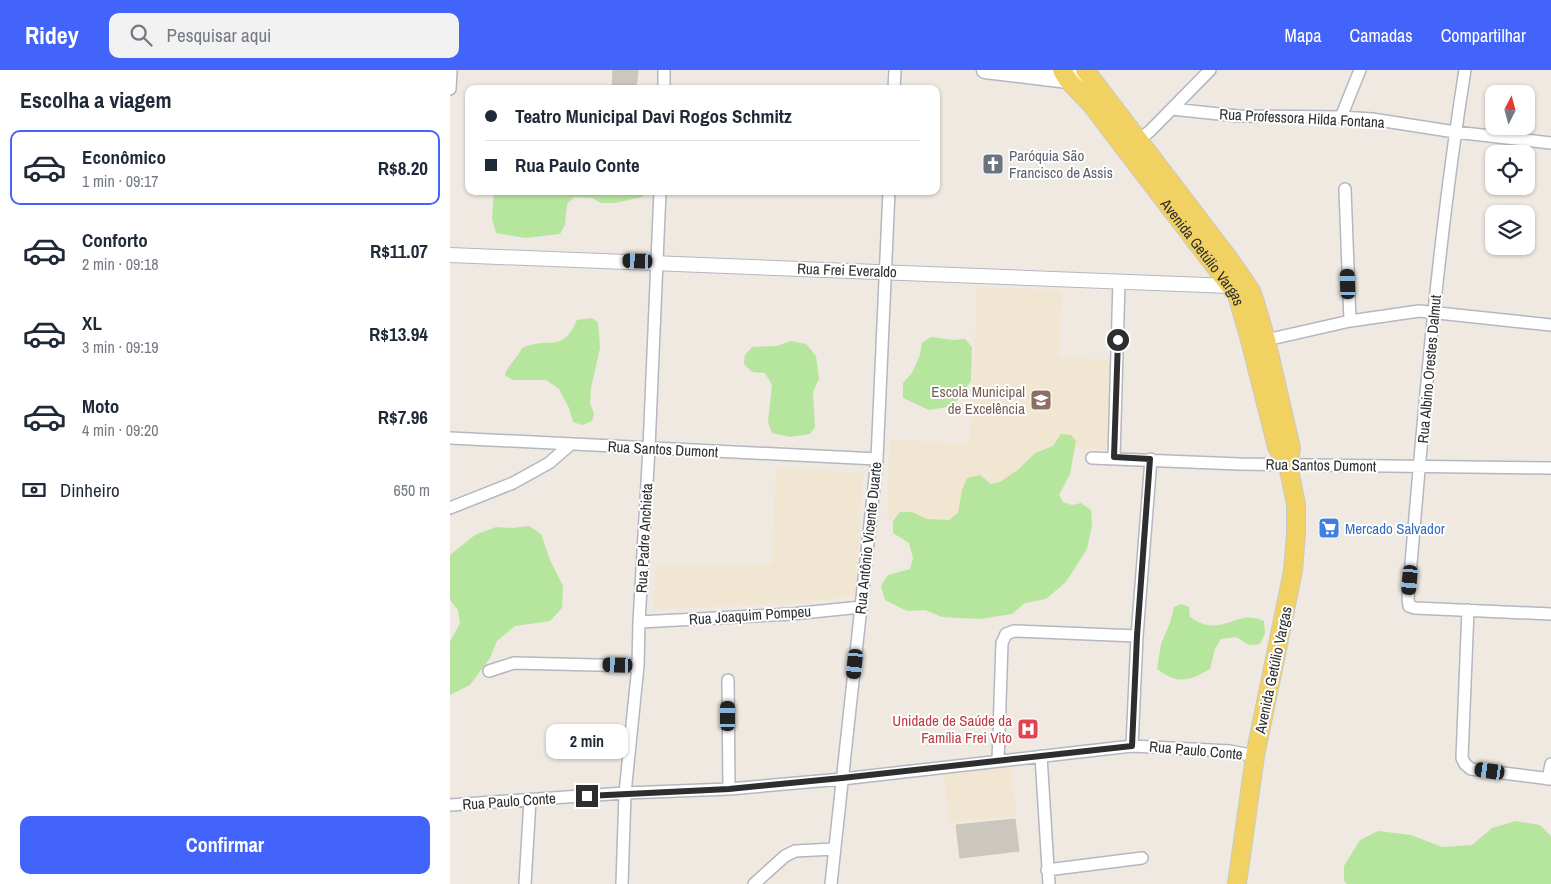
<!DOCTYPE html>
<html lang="pt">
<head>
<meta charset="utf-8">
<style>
  body { margin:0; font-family:"Archivo Narrow",sans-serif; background:#f2f2f3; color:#1f2937; height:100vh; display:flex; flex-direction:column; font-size:19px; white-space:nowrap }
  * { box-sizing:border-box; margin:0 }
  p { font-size:16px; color:#747a83 }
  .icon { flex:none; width:28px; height:28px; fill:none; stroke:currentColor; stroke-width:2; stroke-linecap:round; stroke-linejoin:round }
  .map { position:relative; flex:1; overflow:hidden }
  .panel { display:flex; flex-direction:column; background:#fff; width:450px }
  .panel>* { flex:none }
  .hud { position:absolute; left:15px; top:15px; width:475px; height:110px; border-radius:10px; box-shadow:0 1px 4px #0004; display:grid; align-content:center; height:110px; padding:0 20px; background:#fff }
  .needle { width:32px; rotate:6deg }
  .tools { position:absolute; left:1035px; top:15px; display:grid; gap:10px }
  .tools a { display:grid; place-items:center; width:50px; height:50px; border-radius:10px; background:#fff; box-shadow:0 1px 4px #0004; font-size:25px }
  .end { position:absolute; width:22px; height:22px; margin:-11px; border:6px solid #2e2e2e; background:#fff; box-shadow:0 0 0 2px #fff }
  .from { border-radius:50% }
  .bubble { position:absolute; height:35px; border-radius:10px; background:#fff; box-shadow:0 1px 4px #0004; font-size:16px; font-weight:700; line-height:35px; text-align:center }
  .car { position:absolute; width:15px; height:30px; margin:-15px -8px; border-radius:6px; box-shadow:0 0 4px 1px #0007; background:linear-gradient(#222 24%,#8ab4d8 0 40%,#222 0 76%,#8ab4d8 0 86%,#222 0) }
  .hud b { display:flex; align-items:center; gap:18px; height:48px; font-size:19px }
  .hud b+b { border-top:1px solid #e0e1e3 }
  .hud i { width:12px; height:12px; background:#1f2937 }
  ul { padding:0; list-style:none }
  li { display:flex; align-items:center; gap:15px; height:75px; margin:0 10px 8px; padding:0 10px; border:2px solid transparent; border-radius:10px }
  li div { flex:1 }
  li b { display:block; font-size:19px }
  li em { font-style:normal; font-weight:700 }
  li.selected { border-color:#4264fb }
  li>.icon { width:45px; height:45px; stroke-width:1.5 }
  h2 { padding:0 20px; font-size:22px; line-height:60px }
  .pay { display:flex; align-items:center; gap:12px; height:55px; padding:0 20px; font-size:19px }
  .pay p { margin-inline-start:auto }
  .primary-button { display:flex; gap:10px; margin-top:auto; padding:10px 20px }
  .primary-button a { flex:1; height:58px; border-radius:10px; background:#4264fb; color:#fff; font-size:20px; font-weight:700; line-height:58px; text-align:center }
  header { display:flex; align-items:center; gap:30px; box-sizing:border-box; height:70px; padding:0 25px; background:#4264fb; color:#fff }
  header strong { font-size:24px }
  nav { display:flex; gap:28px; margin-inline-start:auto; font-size:18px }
  .search { width:350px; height:45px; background:#f2f2f3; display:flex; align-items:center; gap:12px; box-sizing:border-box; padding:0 18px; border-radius:10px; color:#747a83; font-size:19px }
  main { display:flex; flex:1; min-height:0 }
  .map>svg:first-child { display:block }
  .education { fill:#f0e6d1 }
  .green { fill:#b6e59e }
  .building { fill:#cbc7bf; stroke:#cbc5ba }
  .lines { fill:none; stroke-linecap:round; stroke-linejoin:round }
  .minor-casing { stroke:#b4b7c1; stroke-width:14 }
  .tertiary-casing { stroke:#b4b7c1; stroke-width:16 }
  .secondary-casing { stroke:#b4b7c1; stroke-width:19 }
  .primary-casing { stroke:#c9c9c9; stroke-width:20 }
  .minor { stroke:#fff; stroke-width:11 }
  .tertiary { stroke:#fff; stroke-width:14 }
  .secondary { stroke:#fff; stroke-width:16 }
  .primary { stroke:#f2d163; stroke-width:18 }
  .route { stroke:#2e2e2e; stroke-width:6 }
  .labels { text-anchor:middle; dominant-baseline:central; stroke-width:4; stroke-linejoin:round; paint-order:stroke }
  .street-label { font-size:15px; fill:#2e2e2e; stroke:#fff }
  .worship-label { font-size:15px; fill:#5b616d; stroke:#fff; text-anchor:start }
  .education-label { font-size:15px; fill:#785e54; stroke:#fff; text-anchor:end }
  .shop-label { font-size:15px; fill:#366cbe; stroke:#fff; text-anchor:start }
  .health-label { font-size:15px; fill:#be3a42; stroke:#fff; text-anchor:end }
</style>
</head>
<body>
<header>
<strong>Ridey</strong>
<div class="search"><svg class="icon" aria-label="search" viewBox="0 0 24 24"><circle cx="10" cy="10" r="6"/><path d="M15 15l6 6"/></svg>Pesquisar aqui</div>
<nav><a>Mapa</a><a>Camadas</a><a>Compartilhar</a></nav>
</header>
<main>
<section class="panel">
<h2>Escolha a viagem</h2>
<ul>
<li class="selected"><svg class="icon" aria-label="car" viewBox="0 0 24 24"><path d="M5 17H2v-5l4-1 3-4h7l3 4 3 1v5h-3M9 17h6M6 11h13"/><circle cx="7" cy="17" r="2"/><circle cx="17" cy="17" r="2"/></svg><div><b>Econômico</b><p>1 min · 09:17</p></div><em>R$8.20</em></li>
<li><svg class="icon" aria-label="car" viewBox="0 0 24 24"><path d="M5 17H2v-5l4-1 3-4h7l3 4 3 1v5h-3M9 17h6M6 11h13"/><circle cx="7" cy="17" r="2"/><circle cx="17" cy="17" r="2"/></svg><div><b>Conforto</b><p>2 min · 09:18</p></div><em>R$11.07</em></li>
<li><svg class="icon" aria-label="car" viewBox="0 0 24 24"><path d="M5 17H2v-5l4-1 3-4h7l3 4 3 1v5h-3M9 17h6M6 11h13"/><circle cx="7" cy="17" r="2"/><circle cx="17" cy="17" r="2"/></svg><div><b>XL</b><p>3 min · 09:19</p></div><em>R$13.94</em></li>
<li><svg class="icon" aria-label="car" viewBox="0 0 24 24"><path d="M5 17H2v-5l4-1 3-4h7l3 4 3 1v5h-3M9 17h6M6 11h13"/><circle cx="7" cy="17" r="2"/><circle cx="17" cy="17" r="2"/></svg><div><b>Moto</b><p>4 min · 09:20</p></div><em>R$7.96</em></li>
</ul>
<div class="pay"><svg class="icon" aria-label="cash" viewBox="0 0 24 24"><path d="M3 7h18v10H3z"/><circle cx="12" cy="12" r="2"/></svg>Dinheiro<p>650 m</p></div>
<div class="primary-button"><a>Confirmar</a></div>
</section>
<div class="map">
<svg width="1101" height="814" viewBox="0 0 1101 814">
  <rect width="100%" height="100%" fill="#efe9e1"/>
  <path class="education" d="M527,217L612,221L609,287L662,290L658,380L622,378L514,454L437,450L440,370L520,374Z
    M326,397L413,403L405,525L355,532L204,539L206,496L322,494Z
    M561,697L566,746L499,753L494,704Z"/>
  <path class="green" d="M44,121H195L193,127L164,133H151L142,128L124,127L117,134L115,155L110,164L75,168L46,163L42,149Z
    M141,248L148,252L150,278L141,318L140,333L144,344L142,351L132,355L123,352L119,338L109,319L96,310H63L55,305C57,295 67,290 72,278C101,266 112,284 127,250Z
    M481,267L503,270L515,269L522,277L521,311L503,336L479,340L453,328V313L462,303L470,285L472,273Z
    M341,271L356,274L366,286L369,309L363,322L365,357L360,364L340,367L322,363L318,352L322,315L315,303L302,302L294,294L295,285L302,277L326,276Z
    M611,364L621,365L626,371L620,404L609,425L613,432L622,435L631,433L641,440L642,455L637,479L616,512L596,529L575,533L562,544L530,549L492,547L475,540L457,541L435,530L431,516L438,505L460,499L463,488L459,473L443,463V451L450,442H462L477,449L499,450L508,443L512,420L517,408L530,405L541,414L550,412L569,399L585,383L603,376Z
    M79,456L91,464L100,490L113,516L112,538L100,551L65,556L47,571L40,588L20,615L0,625V572L10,553L8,540L0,530V485L25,465L46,457L62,458Z
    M731,534L739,537L740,547C772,570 786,537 814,551L815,563L810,574L799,575L786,567L771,569L765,579L760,599C739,611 728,615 707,599L711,574L720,553L724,537Z
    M1066,751L1090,755L1101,766V814H897L894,811V796L910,770L928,761L961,765L992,777L1022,775L1042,758Z"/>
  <path class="building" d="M163,0H188L186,19H162Z
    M565,749L569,781L510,788L506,755Z"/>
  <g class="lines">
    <g class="minor-casing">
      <path id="minor" d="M1015,0C987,176 973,352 958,529L959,536L965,538L1101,544
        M0,19L1,0
        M214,19V0
        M444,19L445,0
        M722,39L788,46L891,47L922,49L1005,62L1101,73
        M891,47L910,0
        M684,74L700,61L760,0
        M895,119L900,251
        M816,270L900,251L969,241L1101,255
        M0,368L427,389
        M664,387L669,211
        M642,388L789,394L1101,398
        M0,438L63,413L99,393L121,374
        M1018,540L1012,688L1015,694L1021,699L1101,709
        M189,552L342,544L411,537
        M39,601L64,593L188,596
        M278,610L279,719
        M682,676L687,566L701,389
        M591,686L599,814
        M548,691L552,573L556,564L564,561L687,566
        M1098,709L1101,694
        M0,735L175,723L279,719L392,709L682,676L780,681L805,686
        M597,800L692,788
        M75,814L80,730
        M172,814L175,723L188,596L189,552L199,378L210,121
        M304,814L335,786L345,781L384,779
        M381,814L427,389L439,121"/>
    </g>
    <g class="tertiary-casing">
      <path id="tertiary" d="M0,185L780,216L786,215"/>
    </g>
    <g class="secondary-casing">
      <path id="secondary" d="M535,0L618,10L626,6L630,0"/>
    </g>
    <g class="primary-casing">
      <g id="primary">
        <path id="s1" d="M612,0L618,10L641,34L676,80L787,225L800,270L827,377L838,395L846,434V464L843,501L805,686L787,814"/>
        <path d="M635,0L779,189L801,221L805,232L816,270L841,378L838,395"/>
      </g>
    </g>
    <use href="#minor" class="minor"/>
    <use href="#tertiary" class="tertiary"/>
    <use href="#secondary" class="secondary"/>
    <use href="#primary" class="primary"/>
  </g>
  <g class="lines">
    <path class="route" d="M137,726L279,719L392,708L682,676L687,566L700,389L664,387L668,270"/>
  </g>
  <defs>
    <g id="church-square" transform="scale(1.125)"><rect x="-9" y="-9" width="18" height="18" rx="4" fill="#6b7280" stroke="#fff"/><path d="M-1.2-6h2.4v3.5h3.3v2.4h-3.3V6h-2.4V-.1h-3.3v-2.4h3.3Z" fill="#fff"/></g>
    <g id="school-square" transform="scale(1.125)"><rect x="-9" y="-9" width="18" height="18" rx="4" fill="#8d6e63" stroke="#fff"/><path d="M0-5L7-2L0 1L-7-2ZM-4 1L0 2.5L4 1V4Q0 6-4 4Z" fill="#fff"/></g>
    <g id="supermarket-square" transform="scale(1.125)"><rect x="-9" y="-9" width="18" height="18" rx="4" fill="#3f7fe0" stroke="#fff"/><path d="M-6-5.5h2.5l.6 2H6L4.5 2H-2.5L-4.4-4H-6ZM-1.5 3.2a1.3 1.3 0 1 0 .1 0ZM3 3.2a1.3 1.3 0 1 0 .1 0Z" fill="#fff"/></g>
    <g id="hospital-square" transform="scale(1.125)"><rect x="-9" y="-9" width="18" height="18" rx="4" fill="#e0444e" stroke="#fff"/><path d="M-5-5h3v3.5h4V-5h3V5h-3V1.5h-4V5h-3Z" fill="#fff"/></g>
  </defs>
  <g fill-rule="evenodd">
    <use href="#church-square" x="543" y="94"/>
    <use href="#school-square" x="591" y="330"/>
    <use href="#supermarket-square" x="879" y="458"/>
    <use href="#hospital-square" x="578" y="659"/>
  </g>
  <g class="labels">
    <g class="street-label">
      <text transform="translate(852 48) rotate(3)">Rua Professora Hilda Fontana</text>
      <text stroke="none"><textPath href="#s1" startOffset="231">Avenida Getúlio Vargas</textPath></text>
      <text transform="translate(397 200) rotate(2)">Rua Frei Everaldo</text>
      <text transform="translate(979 299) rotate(-85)">Rua Albino Orestes Dalmut</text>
      <text transform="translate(213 379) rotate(3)">Rua Santos Dumont</text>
      <text transform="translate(871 395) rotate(1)">Rua Santos Dumont</text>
      <text transform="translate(194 468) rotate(-87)">Rua Padre Anchieta</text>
      <text transform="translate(418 468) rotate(-84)">Rua Antônio Vicente Duarte</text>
      <text transform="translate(300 545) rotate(-4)">Rua Joaquim Pompeu</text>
      <text transform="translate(823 600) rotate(-78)">Avenida Getúlio Vargas</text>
      <text transform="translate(746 680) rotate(5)">Rua Paulo Conte</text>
      <text transform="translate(59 731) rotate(-4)">Rua Paulo Conte</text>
    </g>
    <g class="worship-label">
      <text x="559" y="85">Paróquia São<tspan x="559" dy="17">Francisco de Assis</tspan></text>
    </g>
    <g class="education-label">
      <text x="575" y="321">Escola Municipal<tspan x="575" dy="17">de Excelência</tspan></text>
    </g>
    <g class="shop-label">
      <text x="895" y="458">Mercado Salvador</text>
    </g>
    <g class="health-label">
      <text x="562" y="650">Unidade de Saúde da<tspan x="562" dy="17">Família Frei Vito</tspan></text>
    </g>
  </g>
</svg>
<div class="tools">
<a><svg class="needle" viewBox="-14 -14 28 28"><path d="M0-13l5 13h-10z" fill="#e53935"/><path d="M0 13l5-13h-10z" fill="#747a83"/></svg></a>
<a><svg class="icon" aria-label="locate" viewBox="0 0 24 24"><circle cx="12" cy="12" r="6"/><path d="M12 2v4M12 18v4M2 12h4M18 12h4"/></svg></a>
<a><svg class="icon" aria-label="layers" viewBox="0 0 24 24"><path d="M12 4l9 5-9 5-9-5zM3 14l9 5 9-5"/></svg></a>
</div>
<i class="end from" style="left:668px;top:270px"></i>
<i class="end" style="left:137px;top:726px"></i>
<div class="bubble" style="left:96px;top:654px;width:82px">2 min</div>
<i class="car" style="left:188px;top:191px;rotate:272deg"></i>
<i class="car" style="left:898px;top:214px;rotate:358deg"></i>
<i class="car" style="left:960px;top:510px;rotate:185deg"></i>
<i class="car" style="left:405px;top:594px;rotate:186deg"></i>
<i class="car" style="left:168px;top:595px;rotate:272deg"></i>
<i class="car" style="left:278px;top:646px;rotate:0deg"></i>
<i class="car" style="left:1040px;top:701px;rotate:278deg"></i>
<div class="hud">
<b><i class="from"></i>Teatro Municipal Davi Rogos Schmitz</b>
<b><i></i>Rua Paulo Conte</b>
</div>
</div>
</main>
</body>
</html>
